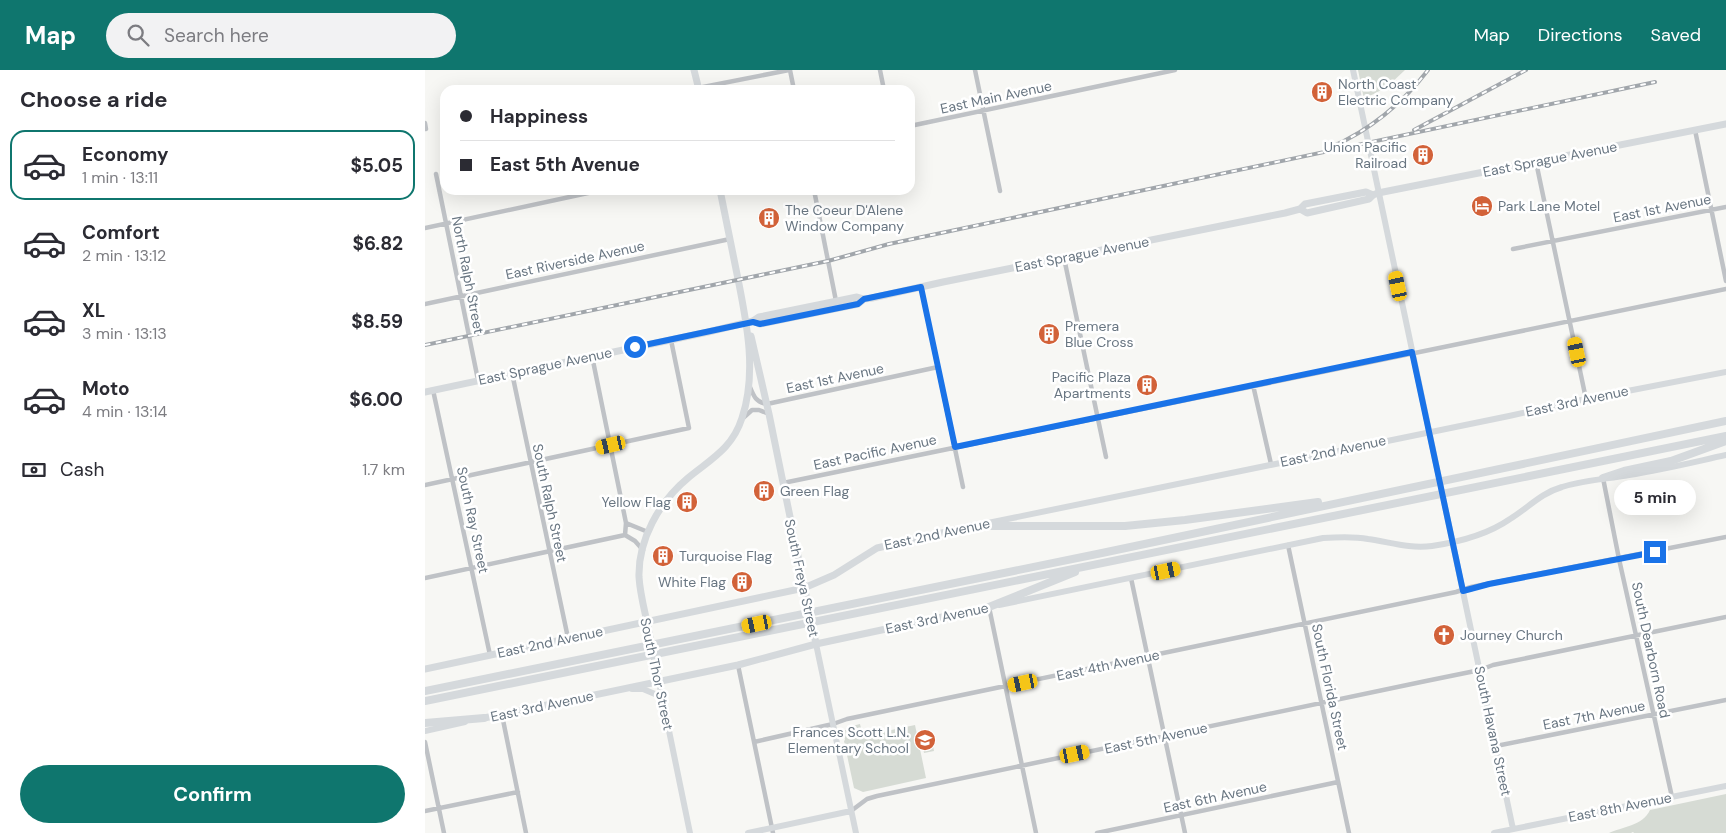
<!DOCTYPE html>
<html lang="en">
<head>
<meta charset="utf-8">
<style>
  body { margin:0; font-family:"DM Sans",sans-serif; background:#f2f2f3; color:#2b2b33; height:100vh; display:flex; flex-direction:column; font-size:19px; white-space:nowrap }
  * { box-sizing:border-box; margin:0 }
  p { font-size:16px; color:#7c7c81 }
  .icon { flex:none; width:28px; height:28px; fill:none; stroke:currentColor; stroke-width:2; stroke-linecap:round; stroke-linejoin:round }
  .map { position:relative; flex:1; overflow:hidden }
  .side { display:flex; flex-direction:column; background:#fff; width:425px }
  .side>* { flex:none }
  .guide { position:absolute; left:15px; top:15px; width:475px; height:110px; border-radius:15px; box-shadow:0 5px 20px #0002; display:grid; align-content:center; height:110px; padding:0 20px; background:#fff }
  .end { position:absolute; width:22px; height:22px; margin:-11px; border:6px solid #1a73e8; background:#fff; box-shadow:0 0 0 2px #fff }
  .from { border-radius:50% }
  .bubble { position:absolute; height:35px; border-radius:18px; background:#fff; box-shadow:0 5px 20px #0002; font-size:16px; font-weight:700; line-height:35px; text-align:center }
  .car { position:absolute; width:15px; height:30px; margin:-15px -8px; border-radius:6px; box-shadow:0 0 4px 1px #0007; background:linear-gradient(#f5c518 24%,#345 0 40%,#f5c518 0 76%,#345 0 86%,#f5c518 0) }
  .guide b { display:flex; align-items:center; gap:18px; height:48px; font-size:19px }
  .guide b+b { border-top:1px solid #e1e1e2 }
  .guide i { width:12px; height:12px; background:#2b2b33 }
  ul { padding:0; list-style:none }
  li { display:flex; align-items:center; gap:15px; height:70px; margin:0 10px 8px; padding:0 10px; border:2px solid transparent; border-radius:15px }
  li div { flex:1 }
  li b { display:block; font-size:19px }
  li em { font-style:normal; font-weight:700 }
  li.active { border-color:#0f766e }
  li>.icon { width:45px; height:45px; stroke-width:1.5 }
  h2 { padding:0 20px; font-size:22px; line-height:60px }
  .pay { display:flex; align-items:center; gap:12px; height:55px; padding:0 20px; font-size:19px }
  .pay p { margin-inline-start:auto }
  .action { display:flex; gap:10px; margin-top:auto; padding:10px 20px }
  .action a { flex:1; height:58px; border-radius:30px; background:#0f766e; color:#fff; font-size:20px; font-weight:700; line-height:58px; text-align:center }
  header { display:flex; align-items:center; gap:30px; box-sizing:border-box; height:70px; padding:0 25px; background:#0f766e; color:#fff }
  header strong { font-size:24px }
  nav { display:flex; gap:28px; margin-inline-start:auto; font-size:18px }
  .search { width:350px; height:45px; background:#f2f2f3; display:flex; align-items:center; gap:12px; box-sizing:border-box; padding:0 18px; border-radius:28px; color:#7c7c81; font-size:19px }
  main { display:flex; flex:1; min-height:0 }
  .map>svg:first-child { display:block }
  .green { fill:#d6dbd4 }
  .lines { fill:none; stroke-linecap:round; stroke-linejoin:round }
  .street { stroke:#bfc2c6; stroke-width:4.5 }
  .secondary { stroke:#d5d9dc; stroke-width:6 }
  .primary { stroke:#d5d9dc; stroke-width:7 }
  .highway { stroke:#d5d9dc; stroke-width:8 }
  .rail-casing { stroke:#a1a6ab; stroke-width:4 }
  .rail { stroke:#fff; stroke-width:2; stroke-dasharray:5.5; stroke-linecap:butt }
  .route { stroke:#1a73e8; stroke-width:6 }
  .labels { text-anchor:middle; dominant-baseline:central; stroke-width:5; stroke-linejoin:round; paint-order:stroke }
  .poi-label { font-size:14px; fill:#697682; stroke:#fff; text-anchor:start }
  .street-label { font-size:14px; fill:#697682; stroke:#fff }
</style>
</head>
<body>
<header>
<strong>Map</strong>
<div class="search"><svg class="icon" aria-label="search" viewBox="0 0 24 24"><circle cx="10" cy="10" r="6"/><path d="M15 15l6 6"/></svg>Search here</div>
<nav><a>Map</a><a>Directions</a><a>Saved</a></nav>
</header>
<main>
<section class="side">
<h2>Choose a ride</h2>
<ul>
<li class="active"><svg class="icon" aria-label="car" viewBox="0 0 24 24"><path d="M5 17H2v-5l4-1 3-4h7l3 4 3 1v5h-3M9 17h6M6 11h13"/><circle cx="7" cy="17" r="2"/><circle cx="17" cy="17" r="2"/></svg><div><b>Economy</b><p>1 min · 13:11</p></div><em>$5.05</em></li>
<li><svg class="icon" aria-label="car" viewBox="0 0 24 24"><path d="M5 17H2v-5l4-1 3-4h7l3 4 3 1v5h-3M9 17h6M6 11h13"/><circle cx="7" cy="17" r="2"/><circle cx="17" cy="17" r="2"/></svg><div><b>Comfort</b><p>2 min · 13:12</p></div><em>$6.82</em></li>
<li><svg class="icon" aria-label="car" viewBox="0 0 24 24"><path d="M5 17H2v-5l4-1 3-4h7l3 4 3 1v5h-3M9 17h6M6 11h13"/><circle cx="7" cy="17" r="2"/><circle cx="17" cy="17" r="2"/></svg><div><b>XL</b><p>3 min · 13:13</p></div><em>$8.59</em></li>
<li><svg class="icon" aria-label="car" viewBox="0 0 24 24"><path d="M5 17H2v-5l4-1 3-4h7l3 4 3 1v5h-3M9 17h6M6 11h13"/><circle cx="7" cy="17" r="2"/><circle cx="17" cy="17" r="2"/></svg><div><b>Moto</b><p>4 min · 13:14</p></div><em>$6.00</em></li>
</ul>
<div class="pay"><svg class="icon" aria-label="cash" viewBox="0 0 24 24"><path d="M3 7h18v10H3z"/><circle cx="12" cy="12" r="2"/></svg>Cash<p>1.7 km</p></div>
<div class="action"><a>Confirm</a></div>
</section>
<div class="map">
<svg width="1301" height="763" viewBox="0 0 1301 763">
  <rect width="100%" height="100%" fill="#f7f7f4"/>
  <path class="green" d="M933,0H980L962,17L939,29Z
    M435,654L438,666L490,655L501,708L438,722L429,718L419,671L420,670L419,661L427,656Z
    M506,665L509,681L499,683L496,667Z
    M1301,724V763H1209L1208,762L1206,763H1184C1196,757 1218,756 1225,740Z"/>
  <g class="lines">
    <path class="street" d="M365,0L369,20
      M455,0L459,20
      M550,0L575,121
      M273,18L364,0
      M0,53L1,59
      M485,56L750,0
      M1270,60L1301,211
      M1111,92L1161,329
      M11,104L53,310
      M389,120L411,231
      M0,158L177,120
      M1088,179L1301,137
      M639,188L681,387
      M496,217L538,417
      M0,234L305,169
      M167,286L201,453L200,465
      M87,303L143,568
      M828,315L846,394
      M325,317C329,327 331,332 342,334L513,297
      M8,320L65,585
      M317,349L327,340H334L344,344
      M1178,408L1194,489L1247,727
      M358,413L1301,219
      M0,415L264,358L246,270
      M201,453L223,462
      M200,465L210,471L218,480
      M863,475L924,763
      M0,508L200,465
      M706,508L760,763
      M564,537L611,763
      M313,595L348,763
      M77,645L101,763
      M0,672L19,763
      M329,672L408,654L422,649L1031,522L1046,517L1301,467
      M1071,676L1301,630
      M0,741L93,722
      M426,741L442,729L452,726L1001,611L1055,600L1068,595L1301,547
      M672,763L913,712"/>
    <path class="secondary" d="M928,0L1088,759
      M558,454L1084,346L1161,329L1301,302
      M574,535L898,468C913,467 928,466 943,469C965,472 984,479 1007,476C1034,472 1062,465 1085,449C1103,438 1116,423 1137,417C1159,410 1182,409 1204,405C1237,400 1269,392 1301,385
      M391,574L431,763
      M234,612L265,763
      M207,619H218L237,627
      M0,661L40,652
      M323,763L426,741
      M1069,763L1301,716"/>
    <path class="primary" d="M269,0L274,20
      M875,139L882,143L944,129L948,125L953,123L1301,54
      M328,251L335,254L433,234L439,229
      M326,266L344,344L391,574
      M0,322L283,262L328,251L334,247L432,227L439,229L447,228L518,212L860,143L875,139L880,134L941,122L948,125
      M0,599L379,518L409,505L452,478L547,456
      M234,612C230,592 226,572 222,552C219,538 215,523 214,507C213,470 234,432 263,408C286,389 307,379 317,348C332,303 322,254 313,209C307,179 301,150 295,120
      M59,648L313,595L391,574L564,537"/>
    <path class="highway" d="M1178,408L1199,401L1246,391L1301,371
      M547,456H700L760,450L893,432
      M564,537L650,502
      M0,621L677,483L1301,351
      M0,631L1301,366
      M0,653L59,648"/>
    <g class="rail-casing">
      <path id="rail" d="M989,60L1101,0
        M906,77C944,61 978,33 1003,0
        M0,275L403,191L464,174L1230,12"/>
    </g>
    <use href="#rail" class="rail"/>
  </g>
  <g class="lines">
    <path class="route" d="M210,277L328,252L335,254L433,234L439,229L496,217L530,377L987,282L1038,521L1064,514L1230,482"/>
  </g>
  <defs>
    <g id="building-disc" transform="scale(1.125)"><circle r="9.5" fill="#d26239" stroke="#fff"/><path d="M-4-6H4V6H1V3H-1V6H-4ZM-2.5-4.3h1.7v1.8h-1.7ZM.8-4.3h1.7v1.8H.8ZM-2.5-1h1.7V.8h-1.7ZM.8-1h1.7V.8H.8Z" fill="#fff"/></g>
    <g id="hotel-disc" transform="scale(1.125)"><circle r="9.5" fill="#d26239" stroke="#fff"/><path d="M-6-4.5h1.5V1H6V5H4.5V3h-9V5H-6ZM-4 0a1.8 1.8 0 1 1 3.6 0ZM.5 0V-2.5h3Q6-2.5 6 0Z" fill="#fff"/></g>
    <g id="church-disc" transform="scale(1.125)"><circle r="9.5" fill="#d26239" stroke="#fff"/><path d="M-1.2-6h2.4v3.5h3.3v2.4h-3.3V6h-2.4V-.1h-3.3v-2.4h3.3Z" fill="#fff"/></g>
    <g id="school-disc" transform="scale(1.125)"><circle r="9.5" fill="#d26239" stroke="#fff"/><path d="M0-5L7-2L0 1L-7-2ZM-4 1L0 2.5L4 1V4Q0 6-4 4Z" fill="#fff"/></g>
  </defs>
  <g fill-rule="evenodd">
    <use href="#building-disc" x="897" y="22"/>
    <use href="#building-disc" x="998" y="85"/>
    <use href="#hotel-disc" x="1057" y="136"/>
    <use href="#building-disc" x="344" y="148"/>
    <use href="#building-disc" x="624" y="264"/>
    <use href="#building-disc" x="722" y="315"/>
    <use href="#building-disc" x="339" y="421"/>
    <use href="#building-disc" x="262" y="432"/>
    <use href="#building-disc" x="238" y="486"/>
    <use href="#building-disc" x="317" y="512"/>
    <use href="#church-disc" x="1019" y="565"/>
    <use href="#school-disc" x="500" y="670"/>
  </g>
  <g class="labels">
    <g class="poi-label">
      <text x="913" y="14">North Coast<tspan x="913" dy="16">Electric Company</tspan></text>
      <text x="982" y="77" text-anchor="end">Union Pacific<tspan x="982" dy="16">Railroad</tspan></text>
      <text x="1073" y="136">Park Lane Motel</text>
      <text x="360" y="140">The Coeur D'Alene<tspan x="360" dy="16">Window Company</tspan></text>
      <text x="640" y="256">Premera<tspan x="640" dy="16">Blue Cross</tspan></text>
      <text x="706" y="307" text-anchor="end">Pacific Plaza<tspan x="706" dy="16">Apartments</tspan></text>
      <text x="355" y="421">Green Flag</text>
      <text x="246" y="432" text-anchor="end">Yellow Flag</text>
      <text x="254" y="486">Turquoise Flag</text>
      <text x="301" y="512" text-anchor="end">White Flag</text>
      <text x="1035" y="565">Journey Church</text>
      <text x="484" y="662" text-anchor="end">Frances Scott L.N.<tspan x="484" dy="16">Elementary School</tspan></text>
    </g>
    <g class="street-label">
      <text transform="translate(571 27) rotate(-12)">East Main Avenue</text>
      <text transform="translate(1125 89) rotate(-11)">East Sprague Avenue</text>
      <text transform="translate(1237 138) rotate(-11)">East 1st Avenue</text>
      <text transform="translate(657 184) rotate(-11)">East Sprague Avenue</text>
      <text transform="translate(150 190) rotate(-12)">East Riverside Avenue</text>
      <text transform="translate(43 205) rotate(79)">North Ralph Street</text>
      <text transform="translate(120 296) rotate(-12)">East Sprague Avenue</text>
      <text transform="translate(410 308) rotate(-12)">East 1st Avenue</text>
      <text transform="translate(1152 331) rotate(-12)">East 3rd Avenue</text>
      <text transform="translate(908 381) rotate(-12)">East 2nd Avenue</text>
      <text transform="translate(450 382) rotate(-12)">East Pacific Avenue</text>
      <text transform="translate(125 433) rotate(78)">South Ralph Street</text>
      <text transform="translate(48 450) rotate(78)">South Ray Street</text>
      <text transform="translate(512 464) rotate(-12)">East 2nd Avenue</text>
      <text transform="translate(377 508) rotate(78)">South Freya Street</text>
      <text transform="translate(512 548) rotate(-12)">East 3rd Avenue</text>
      <text transform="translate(125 572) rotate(-12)">East 2nd Avenue</text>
      <text transform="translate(1226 580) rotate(78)">South Dearborn Road</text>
      <text transform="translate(683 595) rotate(-12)">East 4th Avenue</text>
      <text transform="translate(232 604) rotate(78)">South Thor Street</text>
      <text transform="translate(905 617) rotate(78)">South Florida Street</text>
      <text transform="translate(117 636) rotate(-12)">East 3rd Avenue</text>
      <text transform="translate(1169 645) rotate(-11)">East 7th Avenue</text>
      <text transform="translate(1068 661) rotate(78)">South Havana Street</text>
      <text transform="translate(731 668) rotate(-12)">East 5th Avenue</text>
      <text transform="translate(790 727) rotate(-12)">East 6th Avenue</text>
      <text transform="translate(1195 737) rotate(-11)">East 8th Avenue</text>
    </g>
  </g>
</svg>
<i class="end from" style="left:210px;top:277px"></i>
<i class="end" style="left:1230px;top:482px"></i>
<div class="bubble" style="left:1189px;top:410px;width:82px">5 min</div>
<i class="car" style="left:973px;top:216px;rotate:348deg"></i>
<i class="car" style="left:1152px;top:282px;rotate:348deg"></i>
<i class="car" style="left:186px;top:375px;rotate:257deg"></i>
<i class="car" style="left:741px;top:501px;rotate:78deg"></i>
<i class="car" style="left:332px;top:554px;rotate:258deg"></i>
<i class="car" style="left:598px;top:613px;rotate:258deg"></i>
<i class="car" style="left:650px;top:684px;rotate:78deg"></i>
<div class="guide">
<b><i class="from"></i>Happiness</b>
<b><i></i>East 5th Avenue</b>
</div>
</div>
</main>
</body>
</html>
